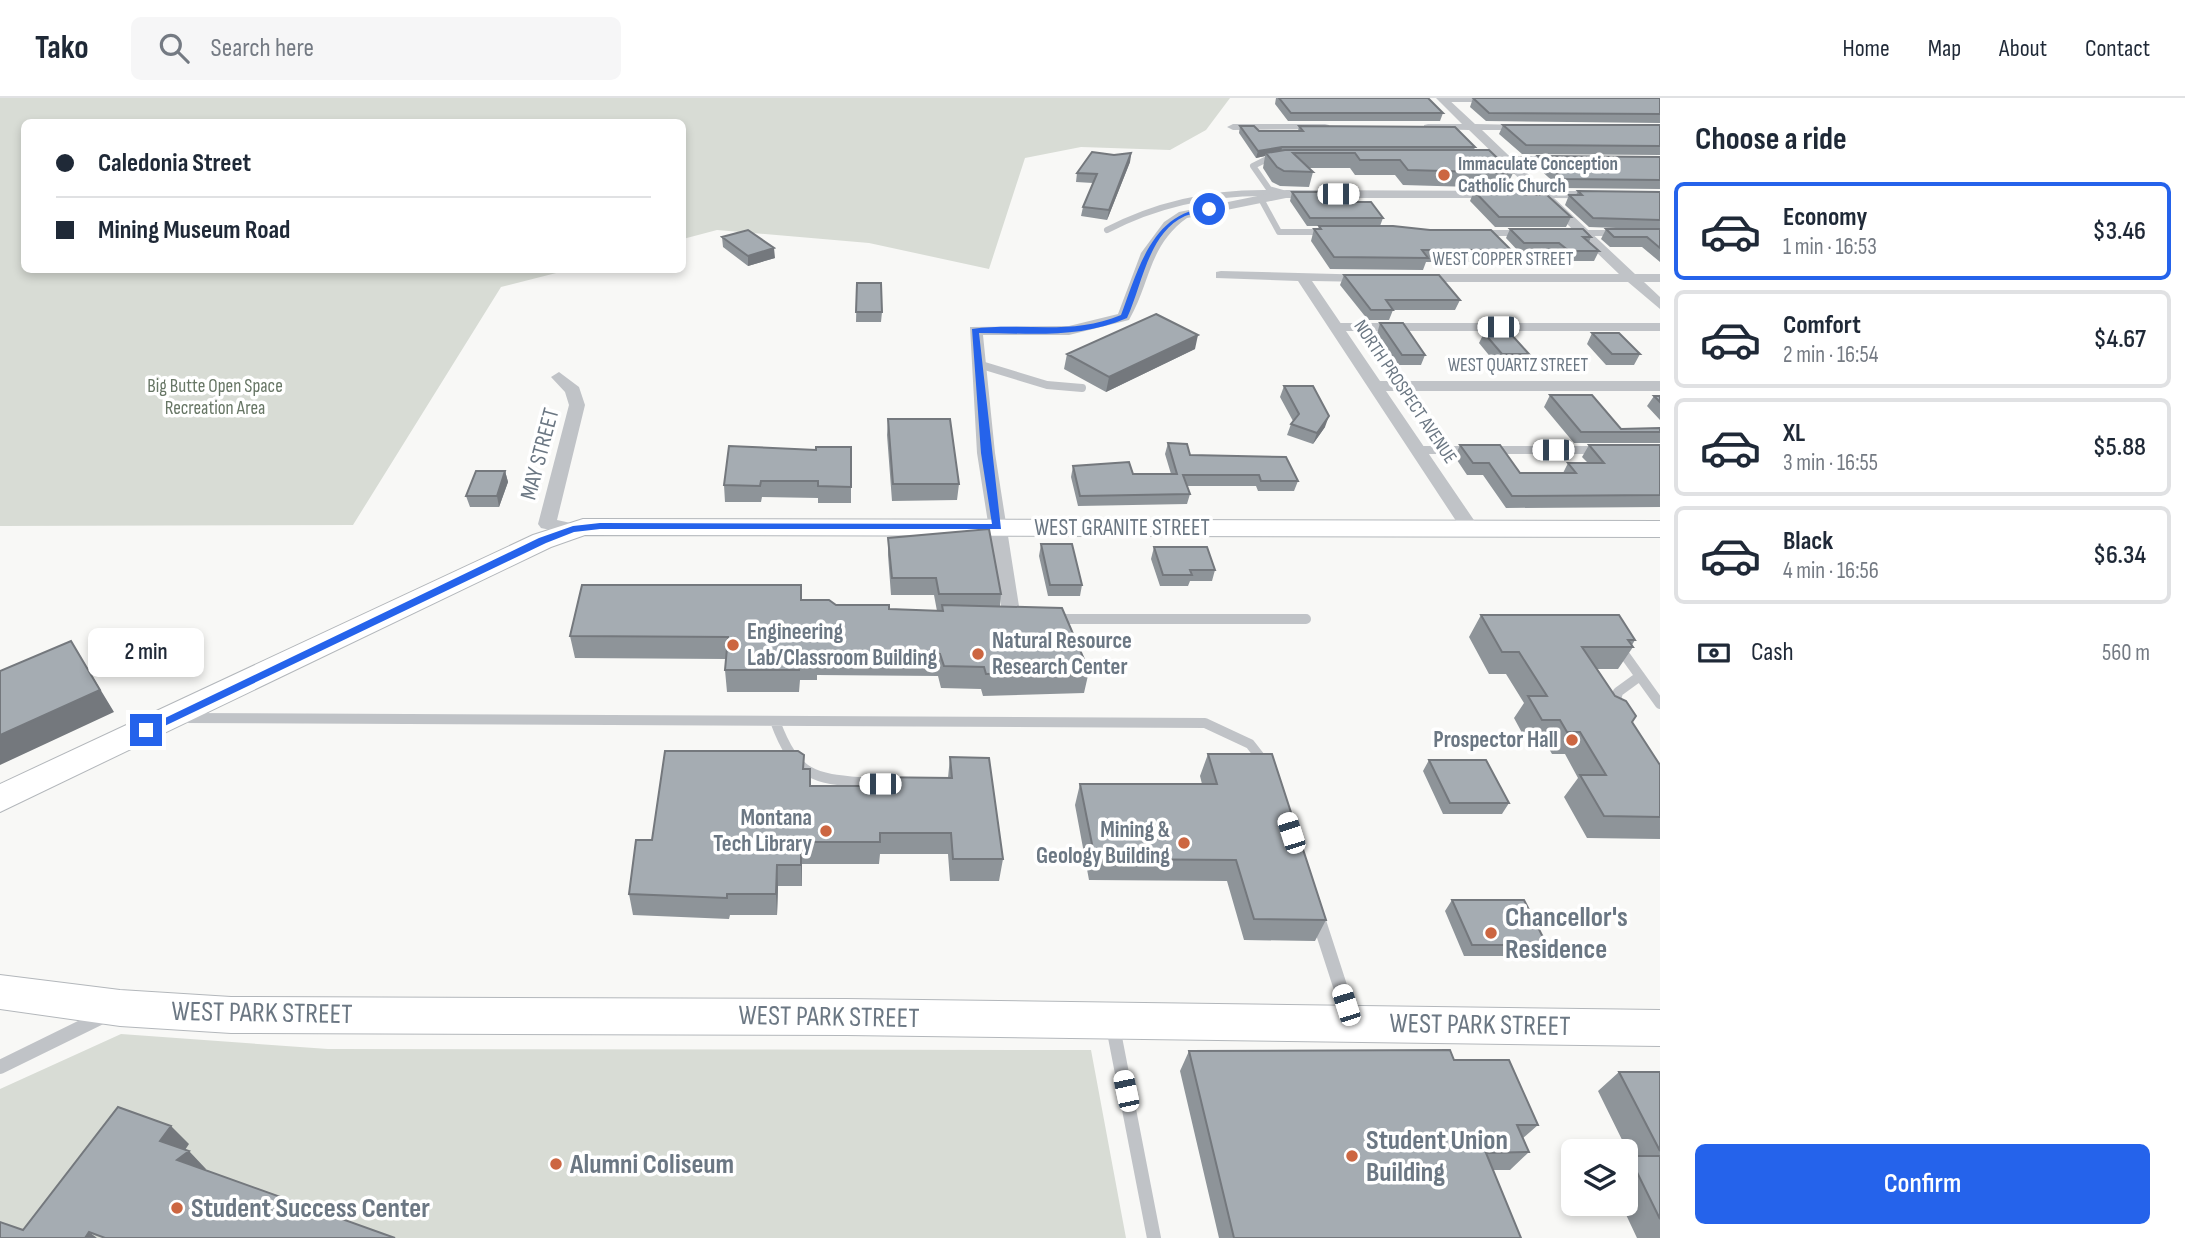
<!DOCTYPE html>
<html lang="en">
<head>
<meta charset="utf-8">
<style>
  body { margin:0; font-family:"Sofia Sans Condensed",sans-serif; background:#f6f6f7; color:#1f2937; height:100vh; display:flex; flex-direction:column; font-size:26px; white-space:nowrap }
  * { box-sizing:border-box; margin:0 }
  p { font-size:23px; color:#747a83 }
  .icon { flex:none; width:38px; height:38px; fill:none; stroke:currentColor; stroke-width:2; stroke-linecap:round; stroke-linejoin:round }
  .map { position:relative; flex:1; overflow:hidden }
  .drawer { display:flex; flex-direction:column; background:#fff; width:525px }
  .drawer>* { flex:none }
  .banner { position:absolute; left:21px; top:21px; width:665px; height:154px; border-radius:10px; box-shadow:0 4px 10px #0003; display:grid; align-content:center; height:154px; padding:0 35px; background:#fff }
  .tools { position:absolute; left:1561px; top:1041px; display:grid; gap:14px }
  .tools a { display:grid; place-items:center; width:77px; height:77px; border-radius:10px; background:#fff; box-shadow:0 4px 10px #0003; font-size:35px }
  .end { position:absolute; width:32px; height:32px; margin:-16px; border:9px solid #2563eb; background:#fff; box-shadow:0 0 0 4px #fff }
  .from { border-radius:50% }
  .bubble { position:absolute; height:49px; border-radius:10px; background:#fff; box-shadow:0 4px 10px #0003; font-size:23px; font-weight:600; line-height:49px; text-align:center }
  .car { position:absolute; width:21px; height:42px; margin:-21px -10px; border-radius:9px; box-shadow:0 0 5px 2px #0007; background:linear-gradient(#fff 24%,#345 0 40%,#fff 0 76%,#345 0 86%,#fff 0) }
  .banner b { display:flex; align-items:center; gap:24px; height:66px; font-size:26px }
  .banner b+b { border-top:2px solid #e0e1e3 }
  .banner i { width:18px; height:18px; background:#1f2937 }
  ul { padding:0; list-style:none }
  li { display:flex; align-items:center; gap:21px; height:98px; margin:0 14px 10px; padding:0 21px; border:4px solid #e0e1e3; border-radius:10px }
  li div { flex:1 }
  li b { display:block; font-size:26px }
  li em { font-style:normal; font-weight:600 }
  li.current { border-color:#2563eb }
  li>.icon { width:63px; height:63px; stroke-width:1.5 }
  h2 { padding:0 35px; font-size:32px; line-height:84px }
  .pay { display:flex; align-items:center; gap:18px; height:77px; padding:0 35px; font-size:26px }
  .pay p { margin-inline-start:auto }
  .action { display:flex; gap:14px; margin-top:auto; padding:14px 35px }
  .action a { flex:1; height:80px; border-radius:10px; background:#2563eb; color:#fff; font-size:28px; font-weight:600; line-height:80px; text-align:center }
  header { display:flex; align-items:center; gap:42px; box-sizing:border-box; height:98px; padding:0 35px; background:#fff; border-bottom:2px solid #e0e1e3 }
  header strong { font-size:33px }
  nav { display:flex; gap:38px; margin-inline-start:auto; font-size:24px }
  .search { width:490px; height:63px; background:#f6f6f7; display:flex; align-items:center; gap:18px; box-sizing:border-box; padding:0 24px; border-radius:10px; color:#747a83; font-size:26px }
  main { display:flex; flex:1; min-height:0 }
  .map>svg:first-child { display:block }
  .green { fill:#d8dcd5 }
  .lines { fill:none; stroke-linecap:round; stroke-linejoin:round }
  .secondary-casing { stroke:#b3b7bb; stroke-width:2 }
  .lane-far3 { stroke:#c0c3c7; stroke-width:6 }
  .lane-far2 { stroke:#c0c3c7; stroke-width:8 }
  .lane-far1 { stroke:#c0c3c7; stroke-width:10 }
  .lane { stroke:#c0c3c7; stroke-width:14 }
  .street { fill:#c0c3c7; fill-rule:evenodd }
  .secondary { fill:#fff; fill-rule:evenodd }
  .wall { fill:#8e9499 }
  .shaded-wall { fill:#74787d }
  .building { fill:#a5acb2; stroke:#74787d; stroke-width:2 }
  .route { fill:#2563eb }
  .poi-dot { fill:#cc6641; stroke:#fff; stroke-width:2.5 }
  .labels { text-anchor:middle; dominant-baseline:central; stroke-width:7; stroke-linejoin:round; paint-order:stroke }
  .far-poi-label { font-size:19px; font-weight:bold; fill:#6b7783; stroke:#fff; text-anchor:start }
  .far-street-label { font-size:19px; fill:#6b7783; stroke:#fff }
  .far-park-label { font-size:19px; fill:#677665; stroke:#fff }
  .street-label { font-size:23px; fill:#6b7783; stroke:#fff }
  .poi-label { font-size:23px; font-weight:bold; fill:#6b7783; stroke:#fff; text-anchor:end }
  .near-poi-label { font-size:28px; font-weight:bold; fill:#6b7783; stroke:#fff; text-anchor:start }
  .near-street-label { font-size:28px; fill:#6b7783; stroke:#fff }
</style>
</head>
<body>
<header>
<strong>Tako</strong>
<div class="search"><svg class="icon" aria-label="search" viewBox="0 0 24 24"><circle cx="10" cy="10" r="6"/><path d="M15 15l6 6"/></svg>Search here</div>
<nav><a>Home</a><a>Map</a><a>About</a><a>Contact</a></nav>
</header>
<main>
<div class="map">
<svg width="1660" height="1140" viewBox="0 0 1660 1140">
  <rect width="100%" height="100%" fill="#f8f8f6"/>
  <path class="green" d="M0,0H1230L1206,32L1170,52L1081,49L1025,60L989,171L869,145L717,132L683,141L682,24H24V172H568L501,189L353,427L0,428Z
    M121,936L328,951L1091,952L1126,1140H0V991Z"/>
  <g class="lines">
    <g class="secondary-casing">
      <path id="secondary" d="M583,421L1660,423V439L585,437L551,449L0,714V686L533,437Z
        M0,877L120,892L231,899L846,901L1660,912V948L846,937L231,935L120,928L0,911Z"/>
    </g>
    <path class="lane-far3" d="M1442,1H1485
      M1279,61L1265,62L1253,68L1269,91L1286,96
      M1484,61H1548
      M1261,101L1279,134H1326
      M1107,132C1159,105 1212,94 1270,95
      M1482,135H1522
      M1577,135H1617"/>
    <path class="lane-far2" d="M1336,229H1660
      M978,266L1047,287L1082,290
      M1418,352H1472
      M1491,352H1598"/>
    <path class="lane-far1" d="M1053,521H1306
      M1619,549L1660,606
      M1614,611L1618,594L1640,578
      M181,620L1205,625L1250,646L1268,669
      M775,623C798,686 820,680 880,686"/>
    <path class="lane" d="M1317,817L1351,922
      M1113,929L1154,1140
      M0,969L102,919"/>
    <path class="street" d="M1436,0H1447L1475,26L1532,27V31L1528,32H1482L1546,93H1660V101L1554,100L1635,176H1660V184H1644L1660,199V211L1628,184H1415L1408,180L1415,176H1619L1540,100H1286L1187,120C1148,148 1151,184 1129,222L1069,237H983L995,355L1021,521L1018,526H1004L977,355L970,229L1069,228L1118,216L1141,155L1164,124L1179,114L1286,92L1532,93L1469,32L1424,31V27L1428,26H1462Z
      M1325,26L1329,27V31L1233,32L1227,29L1233,26Z
      M1221,173L1374,177V183L1369,184L1312,183L1380,283H1660V293H1386L1480,431L1478,435H1464L1298,183L1216,180V174Z
      M559,274L579,289L585,307L557,422L580,427L582,431L573,437L541,430L538,426L569,307L565,294L551,279Z"/>
    <use href="#secondary" class="secondary"/>
  </g>
  <path class="wall" d="M1276,0H1428L1443,15L1440,23H1288L1275,6Z
    M1473,0H1660V25L1486,23L1470,9Z
    M1503,27H1660V57L1522,56L1499,36Z
    M1240,28L1259,33H1298L1299,28L1475,49L1474,52L1513,75L1506,90L1403,87L1395,77H1355L1350,70H1309L1313,74L1309,89L1280,88L1272,84L1263,70L1265,58L1256,60L1239,35Z
    M1131,55L1130,64L1107,122L1081,118L1083,109L1093,85L1076,84L1077,75Z
    M1538,58L1660,59V91L1560,90L1535,67Z
    M1474,93L1527,97L1571,119L1566,129H1495L1470,103Z
    M1578,93L1660,94V164L1642,149H1610L1601,141L1606,131H1643L1589,129L1565,107L1569,97H1576Z
    M1292,94L1336,104L1383,120L1380,128L1511,152L1506,164H1426L1423,172L1330,171L1311,143L1314,131H1318L1319,128H1307L1290,103Z
    M1510,131L1591,139L1589,144L1599,153L1594,163H1564L1555,155H1520L1506,140Z
    M722,139L775,160L748,168L723,149Z
    M1344,177L1460,202L1455,212H1393L1389,222H1368L1340,187Z
    M857,185L882,214L881,224H856Z
    M1380,225L1425,257L1421,267H1398L1377,236Z
    M1484,235L1529,256L1523,266L1497,267L1479,245Z
    M1592,235L1640,256L1634,267H1606L1587,246Z
    M1195,251L1106,294L1064,271L1067,256Z
    M1284,288L1325,329L1313,346L1287,337L1291,326L1293,323L1280,299Z
    M1550,297L1621,331L1660,330V345H1574L1544,309Z
    M1654,298H1660V322L1647,308Z
    M888,321L959,386L957,402L892,403L887,337Z
    M1168,345L1190,357L1298,383L1294,393H1258L1256,388H1187L1190,396L1187,406L1078,408L1071,379L1073,368L1133,376H1171L1165,356Z
    M1460,347L1520,375H1563L1568,365H1588L1582,359L1589,347H1660V409L1506,410L1483,377H1467L1455,359Z
    M851,349V405H818V400L762,399L761,404H725L724,387L816,352Z
    M505,373L508,384L499,409H470L466,398Z
    M888,440L1001,496L1000,508L1089,573L1084,595L983,598L981,591L941,590L938,578L817,577V582H800L799,594H727L725,572L726,561L575,560L570,538L801,487V502L836,507L889,511L937,513L934,497H891L888,457Z
    M1041,446L1082,487L1080,498H1048L1039,458Z
    M1154,449L1215,472L1212,483H1190L1188,488H1160L1151,461Z
    M1481,517L1635,542L1632,547L1633,549L1618,571H1597L1660,667V741L1587,740L1564,699L1578,680L1565,656H1552L1545,644H1527L1514,620L1524,605L1506,576H1489L1469,539Z
    M1208,656L1326,822L1315,843L1244,842L1227,783L1089,782L1075,707L1080,686H1202L1200,678Z
    M950,659L1003,761L999,783H950L948,756H880L879,766H802V788H778L777,817H730L729,821L633,817L629,796L652,742L804,671H810V688H867L948,680Z
    M1429,662L1509,705L1502,716H1443L1423,673Z
    M1452,802L1547,847L1538,858H1464L1445,813Z
    M1189,953L1454,962L1538,1027L1523,1040L1529,1054L1510,1072H1493L1521,1140H1219L1180,973Z
    M1619,974H1660V1140H1637L1621,1106H1626V1060L1630,1058L1598,993Z"/>
  <path class="shaded-wall" d="M1282,49L1281,55H1266L1265,58L1256,60L1258,53Z
    M1131,55L1130,64L1107,122L1109,112Z
    M774,150L775,160L748,168V158Z
    M1198,237L1195,251L1106,294L1109,279Z
    M1329,318L1325,329L1313,346L1317,335Z
    M505,373L508,384L499,409L497,398Z
    M71,543L114,614L0,667V637Z
    M801,744L802,766V788L801,767Z
    M777,767L778,788L777,817L776,796Z
    M171,1028L189,1046L179,1061L160,1043Z
    M189,1053L206,1071L195,1080L177,1062Z
    M89,1134L97,1140H85Z"/>
  <path class="building" d="M1279,0H1428L1443,15H1291Z
    M1473,0H1660V16L1489,15Z
    M1503,27H1660V48L1526,47Z
    M1240,28H1254L1259,33H1303L1299,28L1455,29L1475,49H1282L1258,53Z
    M1285,52H1489L1513,75L1408,72L1400,62H1360L1355,55H1293L1313,74L1284,73L1277,69L1266,55Z
    M1092,54L1114,57L1131,55L1109,112L1083,109L1097,76L1077,75Z
    M1538,58L1660,59V82L1564,81Z
    M1474,93H1523L1527,97H1547L1571,119H1499Z
    M1578,93L1660,94V122L1593,120L1569,97H1582Z
    M1292,94H1325L1336,104H1371L1383,120H1310Z
    M1319,128H1393L1430,132H1491L1511,152H1422L1428,160L1334,159L1314,131H1321Z
    M1510,131H1583L1591,139H1583L1599,153H1569L1559,145H1524Z
    M1606,131H1660V150L1647,139H1614Z
    M748,132L774,150L748,158L722,139Z
    M1344,177H1439L1460,202H1386L1393,212H1371Z
    M857,185H881L882,214H856Z
    M1156,216L1198,237L1109,279L1067,256Z
    M1380,225H1403L1425,257H1402Z
    M1484,235H1510L1529,256H1502Z
    M1592,235H1619L1640,256H1612Z
    M1284,288H1313L1329,318L1317,335L1291,326L1299,316Z
    M1550,297H1592L1621,331L1660,330V334H1581Z
    M1654,298H1660V304Z
    M888,321H950L959,386H893Z
    M1168,345L1187,346L1190,357L1286,359L1298,383H1261L1259,377H1183L1190,396L1080,398L1073,368L1129,364L1133,376H1177Z
    M1460,347H1500L1520,375H1576L1568,365H1604L1589,347H1660V397L1512,398L1489,365H1473Z
    M729,348L816,352V349H851V389L818,388V383H761L760,388L724,387Z
    M476,373H505L497,398H466Z
    M989,431L1001,496H939L936,480H892L888,440Z
    M1041,446H1072L1082,487H1050Z
    M1154,449H1207L1215,472H1190L1192,477H1163Z
    M582,487H801V502H829L836,507H889V511L943,513L942,507L1062,510L1089,573L986,576L984,569L944,568L940,556L817,555V560H799V572H725L728,539L570,538Z
    M1481,517H1619L1635,542H1628L1633,549H1582L1615,598L1626,603L1636,618L1632,624L1660,667V719L1604,718L1580,677H1606L1580,634H1567L1560,622H1542L1528,598H1547L1519,554H1502Z
    M71,543L100,592L0,637V573Z
    M665,653H798L804,657L803,671H810V688H867V679L952,680L950,659L989,660L1003,761H953L951,735H880V744H801V767H777L776,796H727V800L629,796L636,742H652Z
    M1208,656H1272L1326,822L1254,821L1236,762L1095,761L1080,686H1217Z
    M1429,662H1486L1509,705H1450Z
    M1452,802H1524L1547,847H1472Z
    M1450,952L1454,962H1509L1538,1027H1517L1529,1054L1486,1055L1521,1140H1234L1189,953Z
    M1619,974H1660V1053Z
    M118,1009L171,1028L160,1043L189,1053L177,1062L395,1140H105L89,1134L85,1140H0V1124L23,1132Z
    M1629,1058H1660V1121Z"/>
  <path class="route" d="M1212,110V113C1204,115 1193,115 1185,118C1148,135 1142,188 1127,220C1080,241 1030,235 979,235L1001,431H600L574,434L546,445L150,635L146,637L140,632L539,440L573,428L600,425L992,426L981,355L972,231C1023,224 1072,238 1121,217C1138,172 1153,110 1212,110Z"/>
  <g class="poi-dot">
    <circle cx="1444" cy="77" r="7"/>
    <circle cx="733" cy="547" r="7"/>
    <circle cx="978" cy="556" r="7"/>
    <circle cx="1572" cy="642" r="7"/>
    <circle cx="826" cy="733" r="7"/>
    <circle cx="1184" cy="745" r="7"/>
    <circle cx="1491" cy="835" r="7"/>
    <circle cx="1352" cy="1058" r="7"/>
    <circle cx="556" cy="1066" r="7"/>
    <circle cx="177" cy="1110" r="7"/>
  </g>
  <g class="labels">
    <g class="far-poi-label">
      <text x="1458" y="66">Immaculate Conception<tspan x="1458" dy="22">Catholic Church</tspan></text>
    </g>
    <g class="far-street-label">
      <text x="1503" y="161">WEST COPPER STREET</text>
      <text x="1518" y="267">WEST QUARTZ STREET</text>
      <text transform="translate(1405 294) rotate(56)">NORTH PROSPECT AVENUE</text>
    </g>
    <g class="far-park-label">
      <text x="215" y="288">Big Butte Open Space<tspan x="215" dy="22">Recreation Area</tspan></text>
    </g>
    <g class="street-label">
      <text transform="translate(540 356) rotate(-75)">MAY STREET</text>
      <text x="1122" y="430">WEST GRANITE STREET</text>
    </g>
    <g class="poi-label">
      <text x="747" y="534" text-anchor="start">Engineering<tspan x="747" dy="26">Lab/Classroom Building</tspan></text>
      <text x="992" y="543" text-anchor="start">Natural Resource<tspan x="992" dy="26">Research Center</tspan></text>
      <text x="1558" y="642">Prospector Hall</text>
      <text x="812" y="720">Montana<tspan x="812" dy="26">Tech Library</tspan></text>
      <text x="1170" y="732">Mining &amp;<tspan x="1170" dy="26">Geology Building</tspan></text>
    </g>
    <g class="near-poi-label">
      <text x="1505" y="819">Chancellor's<tspan x="1505" dy="32">Residence</tspan></text>
      <text x="1366" y="1042">Student Union<tspan x="1366" dy="32">Building</tspan></text>
      <text x="570" y="1066">Alumni Coliseum</text>
      <text x="191" y="1110">Student Success Center</text>
    </g>
    <g class="near-street-label">
      <text transform="translate(262 915) rotate(1)">WEST PARK STREET</text>
      <text transform="translate(829 919) rotate(1)">WEST PARK STREET</text>
      <text transform="translate(1480 927) rotate(1)">WEST PARK STREET</text>
    </g>
  </g>
</svg>
<div class="tools">
<a><svg class="icon" aria-label="layers" viewBox="0 0 24 24"><path d="M12 4l9 5-9 5-9-5zM3 14l9 5 9-5"/></svg></a>
</div>
<i class="end from" style="left:1209px;top:111px"></i>
<i class="end" style="left:146px;top:632px"></i>
<div class="bubble" style="left:88px;top:530px;width:116px">2 min</div>
<i class="car" style="left:1338px;top:96px;rotate:90deg"></i>
<i class="car" style="left:1498px;top:229px;rotate:270deg"></i>
<i class="car" style="left:1553px;top:352px;rotate:270deg"></i>
<i class="car" style="left:880px;top:686px;rotate:270deg"></i>
<i class="car" style="left:1291px;top:735px;rotate:342deg"></i>
<i class="car" style="left:1346px;top:907px;rotate:342deg"></i>
<i class="car" style="left:1126px;top:993px;rotate:348deg"></i>
<div class="banner">
<b><i class="from"></i>Caledonia Street</b>
<b><i></i>Mining Museum Road</b>
</div>
</div>
<section class="drawer">
<h2>Choose a ride</h2>
<ul>
<li class="current"><svg class="icon" aria-label="car" viewBox="0 0 24 24"><path d="M5 17H2v-5l4-1 3-4h7l3 4 3 1v5h-3M9 17h6M6 11h13"/><circle cx="7" cy="17" r="2"/><circle cx="17" cy="17" r="2"/></svg><div><b>Economy</b><p>1 min · 16:53</p></div><em>$3.46</em></li>
<li><svg class="icon" aria-label="car" viewBox="0 0 24 24"><path d="M5 17H2v-5l4-1 3-4h7l3 4 3 1v5h-3M9 17h6M6 11h13"/><circle cx="7" cy="17" r="2"/><circle cx="17" cy="17" r="2"/></svg><div><b>Comfort</b><p>2 min · 16:54</p></div><em>$4.67</em></li>
<li><svg class="icon" aria-label="car" viewBox="0 0 24 24"><path d="M5 17H2v-5l4-1 3-4h7l3 4 3 1v5h-3M9 17h6M6 11h13"/><circle cx="7" cy="17" r="2"/><circle cx="17" cy="17" r="2"/></svg><div><b>XL</b><p>3 min · 16:55</p></div><em>$5.88</em></li>
<li><svg class="icon" aria-label="car" viewBox="0 0 24 24"><path d="M5 17H2v-5l4-1 3-4h7l3 4 3 1v5h-3M9 17h6M6 11h13"/><circle cx="7" cy="17" r="2"/><circle cx="17" cy="17" r="2"/></svg><div><b>Black</b><p>4 min · 16:56</p></div><em>$6.34</em></li>
</ul>
<div class="pay"><svg class="icon" aria-label="cash" viewBox="0 0 24 24"><path d="M3 7h18v10H3z"/><circle cx="12" cy="12" r="2"/></svg>Cash<p>560 m</p></div>
<div class="action"><a>Confirm</a></div>
</section>
</main>
</body>
</html>
